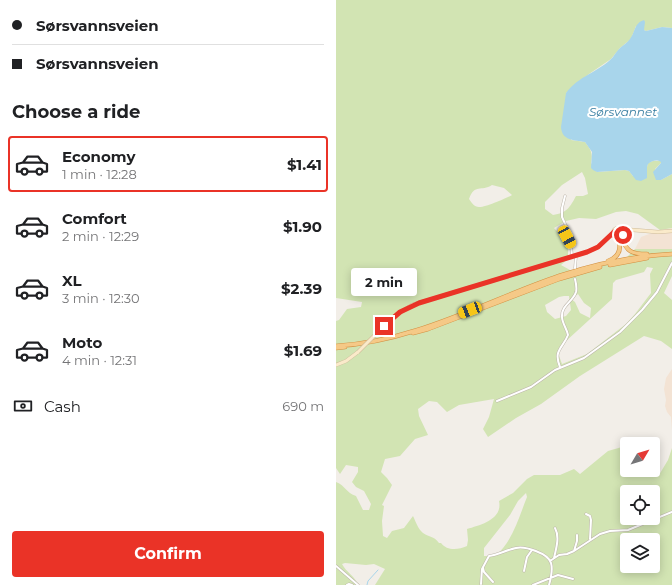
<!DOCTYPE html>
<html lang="en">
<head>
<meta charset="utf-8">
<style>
  body { margin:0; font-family:Montserrat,sans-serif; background:#f2f2f2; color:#202124; height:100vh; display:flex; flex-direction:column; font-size:15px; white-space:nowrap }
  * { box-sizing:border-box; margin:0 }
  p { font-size:13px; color:#757577 }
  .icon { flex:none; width:22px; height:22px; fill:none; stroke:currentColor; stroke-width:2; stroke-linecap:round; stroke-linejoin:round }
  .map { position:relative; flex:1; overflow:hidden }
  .sheet { display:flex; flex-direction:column; background:#fff; width:336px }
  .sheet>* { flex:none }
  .guide { display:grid; align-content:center; height:88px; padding:0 12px; background:#fff }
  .needle { width:26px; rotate:52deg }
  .controls { position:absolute; left:284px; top:437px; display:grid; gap:8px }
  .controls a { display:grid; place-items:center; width:40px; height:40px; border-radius:4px; background:#fff; box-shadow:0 2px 10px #0003; font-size:20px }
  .end { position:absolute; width:18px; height:18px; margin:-9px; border:5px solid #ea3327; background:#fff; box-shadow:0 0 0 2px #fff }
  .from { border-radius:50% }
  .bubble { position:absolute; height:28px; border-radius:4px; background:#fff; box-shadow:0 2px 10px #0003; font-size:13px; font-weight:700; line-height:28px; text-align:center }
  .car { position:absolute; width:12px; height:24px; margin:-12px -6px; border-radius:5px; box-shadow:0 0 3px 1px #0007; background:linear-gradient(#f5c518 24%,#345 0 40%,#f5c518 0 76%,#345 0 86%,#f5c518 0) }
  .guide b { display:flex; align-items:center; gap:14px; height:38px; font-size:15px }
  .guide b+b { border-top:1px solid #e0e0e0 }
  .guide i { width:10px; height:10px; background:#202124 }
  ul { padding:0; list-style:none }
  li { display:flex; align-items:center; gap:12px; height:56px; margin:0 8px 6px; padding:0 4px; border:2px solid transparent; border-radius:4px }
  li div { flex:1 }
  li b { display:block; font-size:15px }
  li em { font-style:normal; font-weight:700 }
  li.selected { border-color:#ea3327 }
  li>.icon { width:36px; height:36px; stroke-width:1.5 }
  h2 { padding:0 12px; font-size:18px; line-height:48px }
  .pay { display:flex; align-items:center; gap:10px; height:44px; padding:0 12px; font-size:15px }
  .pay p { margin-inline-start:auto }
  .button { display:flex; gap:8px; margin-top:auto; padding:8px 12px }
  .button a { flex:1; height:46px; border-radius:4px; background:#ea3327; color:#fff; font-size:16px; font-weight:700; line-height:46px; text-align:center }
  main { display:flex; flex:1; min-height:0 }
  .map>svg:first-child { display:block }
  .commercial { fill:#f3e3d4 }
  .green { fill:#d2e4b3; fill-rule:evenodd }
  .water { fill:#a8d5eb }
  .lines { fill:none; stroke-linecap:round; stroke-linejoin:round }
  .stream { stroke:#a8d5eb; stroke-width:1 }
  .minor-casing { stroke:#bdb5ab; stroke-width:3 }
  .secondary-casing { stroke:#cfbc9a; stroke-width:4 }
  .trunk-casing { stroke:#d29042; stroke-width:4.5 }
  .minor { stroke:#fff; stroke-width:2 }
  .secondary { stroke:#faeaca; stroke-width:3 }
  .trunk { stroke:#f5c987; stroke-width:3.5 }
  .secondary-bridge-casing { stroke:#cfbc9a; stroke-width:4; stroke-linecap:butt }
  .secondary-bridge { stroke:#faeaca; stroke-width:3 }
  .route { stroke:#ea3327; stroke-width:5 }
  .labels { text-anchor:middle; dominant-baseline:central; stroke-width:4; stroke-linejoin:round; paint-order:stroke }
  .water-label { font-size:12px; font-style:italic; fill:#367da1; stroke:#fff }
</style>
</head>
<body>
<main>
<section class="sheet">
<div class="guide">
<b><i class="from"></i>Sørsvannsveien</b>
<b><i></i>Sørsvannsveien</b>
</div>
<h2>Choose a ride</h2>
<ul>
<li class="selected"><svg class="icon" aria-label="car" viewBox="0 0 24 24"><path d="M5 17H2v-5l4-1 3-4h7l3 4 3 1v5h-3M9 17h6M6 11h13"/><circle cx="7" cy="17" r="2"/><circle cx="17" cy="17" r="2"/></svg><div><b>Economy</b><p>1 min · 12:28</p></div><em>$1.41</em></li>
<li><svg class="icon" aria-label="car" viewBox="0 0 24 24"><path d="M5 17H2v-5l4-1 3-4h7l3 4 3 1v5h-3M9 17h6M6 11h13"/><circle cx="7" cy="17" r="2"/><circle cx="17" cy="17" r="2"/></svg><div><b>Comfort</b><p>2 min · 12:29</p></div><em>$1.90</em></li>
<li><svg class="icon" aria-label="car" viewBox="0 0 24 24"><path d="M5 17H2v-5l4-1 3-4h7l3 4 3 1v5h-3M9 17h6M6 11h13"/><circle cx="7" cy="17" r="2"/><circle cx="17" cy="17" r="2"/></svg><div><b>XL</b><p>3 min · 12:30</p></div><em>$2.39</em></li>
<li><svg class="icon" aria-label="car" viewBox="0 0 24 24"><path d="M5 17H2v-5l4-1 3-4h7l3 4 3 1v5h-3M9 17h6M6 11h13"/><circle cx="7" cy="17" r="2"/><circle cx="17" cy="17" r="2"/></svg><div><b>Moto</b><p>4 min · 12:31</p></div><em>$1.69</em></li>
</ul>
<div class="pay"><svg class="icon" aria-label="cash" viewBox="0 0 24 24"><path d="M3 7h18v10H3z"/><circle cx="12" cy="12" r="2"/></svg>Cash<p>690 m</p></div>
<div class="button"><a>Confirm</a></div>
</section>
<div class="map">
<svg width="336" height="585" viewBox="0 0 336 585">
  <rect width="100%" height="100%" fill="#f2eee8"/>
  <path class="commercial" d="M336,228V249H299L305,237L324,230Z
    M336,369V430L335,417L331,412L329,406L330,400L328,389L330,378Z"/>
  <path class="green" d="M0,0H336V28L326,27L310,31L300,26L295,39L284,48L275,59L253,74L230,93V103L235,140L249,142C255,150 257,153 255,163L261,172L289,170L293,171L297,176L311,178V167L312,163L317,161H325V163L319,169L325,180L336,174V228L324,230L302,214L290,211L280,212L260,219L243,218L230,221L218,228L232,243V259L225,265L234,270H246L289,259L299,249H336V276L328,293L336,300V349L325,341L308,336L244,376L205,404L180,418L152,437L147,429L153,417L158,399L123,405L111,412L101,402L93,401L82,409L83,416L92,435L79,439L64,456L49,459L45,472L51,478L56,485L46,505L48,506L46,521L47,536L51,538L56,531L68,528L77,516C80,522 82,529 87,533C94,538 97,535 103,543H105C111,551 122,550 131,546L132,540L131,529C145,525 167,519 163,501L177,493L191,479L198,475H224L238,469L244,474L272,451L286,447L291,452V470H306L323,475L332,460L336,448V585H39L49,569L38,564L30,565L9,563L6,564C10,572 19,576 22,585H0V482C10,486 9,492 20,496L27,510H33L35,504L28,491L20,487L16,482L22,472V467L10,465L4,474L0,468V321L3,320L11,309L25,307L26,302L0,298ZM246,172L249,178L252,194L247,196H240C234,207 231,213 217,215L209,209V202L226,185ZM156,185L168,188L176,195C171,198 148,208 143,207C138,207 136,203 133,199C139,183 145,192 156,185ZM311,267L317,268L314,274L315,293L299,314L290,324L251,354L226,364L222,353L229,342L276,299L277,283L280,280L308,272ZM242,294L248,303L255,308L254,318L244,313L239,302L235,299ZM228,296H233L235,310L230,316L219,319L211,312L209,305L223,297ZM291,492H317V518H291ZM190,493L191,497C183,517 176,543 159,556H148V548L174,515L182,501ZM291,540H317V566H291Z"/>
  <path class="water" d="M308,20L309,22L308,30L310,31L326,27L336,28V174L325,180H320L317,172L325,163V162C320,159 316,161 312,164L311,167V178L305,181L300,180L293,171L289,170L261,172L257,170L255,168L256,152L249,142C238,140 226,141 225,127L230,93C242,76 263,72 277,57C279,54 281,51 284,48C287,45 291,43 294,39C299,33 298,23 308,20Z"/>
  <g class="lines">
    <path class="stream" d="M31,585L32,581L42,570"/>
    <g class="minor-casing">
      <path id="minor" d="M229,196L226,208V217L230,226L231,237L235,245L236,256
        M239,268L240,256
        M224,367C217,350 227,348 232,335C231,329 226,323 226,317C225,305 237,302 240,292C241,288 240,283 239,279
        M161,401L195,387L219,370L248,358L284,332L306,310L321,292L336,263
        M250,514L254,516L255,520L254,539
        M238,551L241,541V535
        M218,558C220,549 224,537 219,528
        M214,561L223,555L231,554L238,551L264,534L274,531L292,530L336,512
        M0,566L22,585
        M147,568L148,572L157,582
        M188,571L191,557L196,550
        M145,584L146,569L153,556C162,555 170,550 180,548C189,546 212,553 215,563C217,570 215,578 213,585
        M11,585L13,584L16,585
        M197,585L222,575L237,579"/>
    </g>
    <g class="secondary-casing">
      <path id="secondary" d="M277 233a5 5 0 1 1 10 0a5 5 0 1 1-10 0Z
        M285,229L322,232L336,231
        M39,335L56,318L76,305L251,252L262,247L278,232
        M0,365L10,361L22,352"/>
    </g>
    <g class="trunk-casing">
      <path id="trunk" d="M286,237C290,252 296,254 311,254
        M272,261C283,257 286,249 282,238
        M274,265L311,258
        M77,333L92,329L223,279L264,267
        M0,346C78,342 150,301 223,276C259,264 298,256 336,254
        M0,348L9,347"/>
    </g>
    <use href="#minor" class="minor"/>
    <use href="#secondary" class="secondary"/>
    <use href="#trunk" class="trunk"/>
    <g class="secondary-bridge-casing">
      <path id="secondary-bridge" d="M22,352L39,335"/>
    </g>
    <use href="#secondary-bridge" class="secondary-bridge"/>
  </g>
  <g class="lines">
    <path class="route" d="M48,326L64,312L83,303L251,252L262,247L278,232V235L280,238H285L287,235"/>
  </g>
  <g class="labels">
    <g class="water-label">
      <text x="287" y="111">Sørsvannet</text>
    </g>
  </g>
</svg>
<div class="controls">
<a><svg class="needle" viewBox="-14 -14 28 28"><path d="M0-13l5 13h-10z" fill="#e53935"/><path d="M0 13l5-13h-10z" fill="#757577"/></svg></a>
<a><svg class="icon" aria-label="locate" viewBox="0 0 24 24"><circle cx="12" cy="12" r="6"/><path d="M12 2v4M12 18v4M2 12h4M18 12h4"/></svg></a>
<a><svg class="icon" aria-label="layers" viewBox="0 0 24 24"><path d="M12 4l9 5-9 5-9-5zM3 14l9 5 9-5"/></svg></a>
</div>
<i class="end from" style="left:287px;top:235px"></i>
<i class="end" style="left:48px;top:326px"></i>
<div class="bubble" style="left:15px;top:268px;width:66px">2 min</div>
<i class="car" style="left:231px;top:237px;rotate:152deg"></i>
<i class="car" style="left:134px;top:310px;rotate:249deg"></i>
</div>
</main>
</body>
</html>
